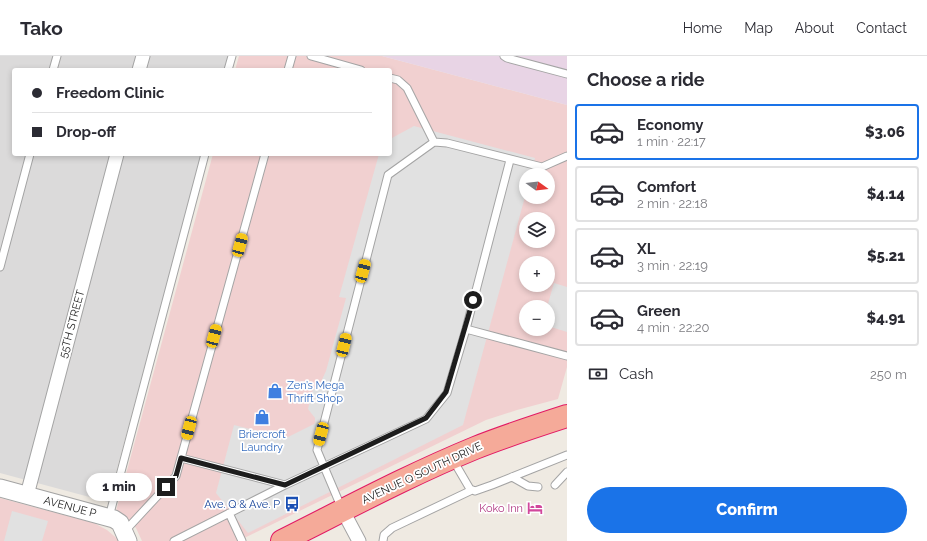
<!DOCTYPE html>
<html lang="en">
<head>
<meta charset="utf-8">
<style>
  body { margin:0; font-family:Raleway,sans-serif; background:#f7f7f7; color:#2b2b33; height:100vh; display:flex; flex-direction:column; font-size:15px; white-space:nowrap }
  * { box-sizing:border-box; margin:0 }
  p { font-size:13px; color:#7c7c81 }
  .icon { flex:none; width:22px; height:22px; fill:none; stroke:currentColor; stroke-width:2; stroke-linecap:round; stroke-linejoin:round }
  .map { position:relative; flex:1; overflow:hidden }
  .side { display:flex; flex-direction:column; background:#fff; width:360px }
  .side>* { flex:none }
  .hud { position:absolute; left:12px; top:12px; width:380px; height:88px; border-radius:4px; box-shadow:0 2px 6px #0003; display:grid; align-content:center; height:88px; padding:0 20px; background:#fff }
  .needle { width:26px; rotate:105deg }
  .controls { position:absolute; left:519px; top:112px; display:grid; gap:8px }
  .controls a { display:grid; place-items:center; width:36px; height:36px; border-radius:50%; background:#fff; box-shadow:0 2px 6px #0003; font-size:20px }
  .end { position:absolute; width:18px; height:18px; margin:-9px; border:5px solid #1d1d1d; background:#fff; box-shadow:0 0 0 2px #fff }
  .from { border-radius:50% }
  .bubble { position:absolute; height:28px; border-radius:14px; background:#fff; box-shadow:0 2px 6px #0003; font-size:13px; font-weight:800; line-height:28px; text-align:center }
  .car { position:absolute; width:12px; height:24px; margin:-12px -6px; border-radius:5px; box-shadow:0 0 3px 1px #0007; background:linear-gradient(#f5c518 24%,#345 0 40%,#f5c518 0 76%,#345 0 86%,#f5c518 0) }
  .hud b { display:flex; align-items:center; gap:14px; height:38px; font-size:15px }
  .hud b+b { border-top:1px solid #e1e1e2 }
  .hud i { width:10px; height:10px; background:#2b2b33 }
  ul { padding:0; list-style:none }
  li { display:flex; align-items:center; gap:12px; height:56px; margin:0 8px 6px; padding:0 12px; border:2px solid #e1e1e2; border-radius:4px }
  li div { flex:1 }
  li b { display:block; font-size:15px }
  li em { font-style:normal; font-weight:800 }
  li.current { border-color:#1a73e8 }
  li>.icon { width:36px; height:36px; stroke-width:1.5 }
  h2 { padding:0 20px; font-size:18px; line-height:48px }
  .pay { display:flex; align-items:center; gap:10px; height:44px; padding:0 20px; font-size:15px }
  .pay p { margin-inline-start:auto }
  .button { display:flex; gap:8px; margin-top:auto; padding:8px 20px }
  .button a { flex:1; height:46px; border-radius:24px; background:#1a73e8; color:#fff; font-size:16px; font-weight:800; line-height:46px; text-align:center }
  header { display:flex; align-items:center; gap:24px; box-sizing:border-box; height:56px; padding:0 20px; background:#fff; border-bottom:1px solid #e1e1e2 }
  header strong { font-size:19px }
  nav { display:flex; gap:22px; margin-inline-start:auto; font-size:14px }
  main { display:flex; flex:1; min-height:0 }
  .map>svg:first-child { display:block }
  .residential { fill:#dbdada }
  .commercial { fill:#f1d0d0; fill-rule:evenodd }
  .industrial { fill:#e8d4e5 }
  .parking { fill:#e1e1e1 }
  .lines { fill:none; stroke-linecap:round; stroke-linejoin:round }
  .service-casing { stroke:#a4a4a4; stroke-width:9 }
  .minor-casing { stroke:#a4a4a4; stroke-width:15 }
  .tertiary-casing { stroke:#a4a4a4; stroke-width:19 }
  .trunk-casing { stroke:#e21a64; stroke-width:24 }
  .service { stroke:#fff; stroke-width:7 }
  .minor { stroke:#fff; stroke-width:13 }
  .tertiary { stroke:#fff; stroke-width:17 }
  .trunk { stroke:#f5aa99; stroke-width:22 }
  .route { stroke:#1d1d1d; stroke-width:5 }
  .labels { text-anchor:middle; dominant-baseline:central; stroke-width:3.5; stroke-linejoin:round; paint-order:stroke }
  .street-label { font-size:11px; fill:#1d1d1d; stroke:#fff }
  .shop-label { font-size:11px; fill:#366cbe; stroke:#fff; text-anchor:start }
  .transit-label { font-size:11px; fill:#164399; stroke:#fff; text-anchor:end }
  .hotel-label { font-size:11px; fill:#b23c85; stroke:#fff; text-anchor:end }
</style>
</head>
<body>
<header>
<strong>Tako</strong>
<nav><a>Home</a><a>Map</a><a>About</a><a>Contact</a></nav>
</header>
<main>
<div class="map">
<svg width="567" height="485" viewBox="0 0 567 485">
  <rect width="100%" height="100%" fill="#efeae2"/>
  <path class="residential" d="M0,0H228L224,14H14V98H202L108,446L0,417Z"/>
  <path class="commercial" d="M239,0H382L567,49V311L558,343L517,354L486,364L238,485H142L136,472L126,461L116,455L213,98H390V14H235ZM526,119H548V141H526ZM526,163H548V185H526ZM526,207H548V229H526ZM526,251H548V273H526Z
    M0,442L94,467L107,474L120,485H0Z"/>
  <path class="industrial" d="M382,0H567V49Z"/>
  <path class="parking" d="M414,70L535,102L531,119H526V137L463,369L248,477L216,437L234,369L286,382L314,368L315,366V362L308,353L313,333L319,330L326,315L346,242L339,241L379,98H390V83Z
    M554,227L567,231V276L548,270V251H547Z
    M12,455L48,465L42,485H4Z"/>
  <g class="lines">
    <g class="service-casing">
      <path id="service" d="M311,0L361,14
        M504,0L507,2L567,18
        M53,14L57,0
        M228,14L232,0
        M288,14L292,0
        M390,22L398,24L407,32L434,86
        M0,211L30,98
        M466,273L567,300
        M181,402L285,429L426,363L447,337L466,273L510,104
        M453,404L470,433L475,435L492,429L567,399
        M512,421L528,430L538,431
        M555,429L567,416
        M342,453L317,394L388,119L434,86L447,87L542,111L567,100
        M229,457L242,485
        M109,461L205,98
        M124,476L176,420L265,98
        M174,485L285,429
        M383,485L384,479L392,472L472,434"/>
    </g>
    <g class="minor-casing">
      <path id="minor" d="M139,14L143,0
        M27,439L117,98
        M343,455L359,485"/>
    </g>
    <g class="tertiary-casing">
      <path id="tertiary" d="M0,432L114,463L120,467L128,485"/>
    </g>
    <g class="trunk-casing">
      <path id="trunk" d="M282,485C346,453 409,419 475,392C505,380 536,370 567,360"/>
    </g>
    <use href="#service" class="service"/>
    <use href="#minor" class="minor"/>
    <use href="#tertiary" class="tertiary"/>
    <use href="#trunk" class="trunk"/>
  </g>
  <g class="lines">
    <path class="route" d="M166,431L176,420L181,402L285,429L426,362L446,336L473,244"/>
  </g>
  <defs>
    <g id="shop-bare" transform="scale(1.2)"><path d="M-5-2.5h2.3a2.7 3.5 0 0 1 5.4 0H5L5.5 6h-11ZM-1.5-2.5h3a1.5 2.3 0 0 0-3 0Z" fill="#3f7fe0" stroke="#fff" stroke-width="2.5" paint-order="stroke"/></g>
    <g id="bus-bare" transform="scale(1.2)"><path d="M-5-6H5V4H4V6H2V4H-2V6H-4V4H-5ZM-3.5-4V0h7V-4ZM-3.5 1.2v1.5H-2V1.2ZM2 1.2v1.5H3.5V1.2Z" fill="#1a4fb4" stroke="#fff" stroke-width="2.5" paint-order="stroke"/></g>
    <g id="hotel-bare" transform="scale(1.2)"><path d="M-6-4.5h1.5V1H6V5H4.5V3h-9V5H-6ZM-4 0a1.8 1.8 0 1 1 3.6 0ZM.5 0V-2.5h3Q6-2.5 6 0Z" fill="#d1479c" stroke="#fff" stroke-width="2.5" paint-order="stroke"/></g>
  </defs>
  <g fill-rule="evenodd">
    <use href="#shop-bare" x="275" y="335"/>
    <use href="#shop-bare" x="262" y="361"/>
    <use href="#bus-bare" x="292" y="448"/>
    <use href="#hotel-bare" x="535" y="452"/>
  </g>
  <g class="labels">
    <g class="street-label">
      <text transform="translate(72 268) rotate(-75)">55TH STREET</text>
      <text transform="translate(422 417) rotate(-25)">AVENUE Q SOUTH DRIVE</text>
      <text transform="translate(70 451) rotate(15)">AVENUE P</text>
    </g>
    <g class="shop-label">
      <text x="287" y="329">Zen’s Mega<tspan x="287" dy="13">Thrift Shop</tspan></text>
      <text x="262" y="378" text-anchor="middle">Briercroft<tspan x="262" dy="13">Laundry</tspan></text>
    </g>
    <g class="transit-label">
      <text x="280" y="448">Ave. Q &amp; Ave. P</text>
    </g>
    <g class="hotel-label">
      <text x="523" y="452">Koko Inn</text>
    </g>
  </g>
</svg>
<div class="controls">
<a><svg class="needle" viewBox="-14 -14 28 28"><path d="M0-13l5 13h-10z" fill="#e53935"/><path d="M0 13l5-13h-10z" fill="#7c7c81"/></svg></a>
<a><svg class="icon" aria-label="layers" viewBox="0 0 24 24"><path d="M12 4l9 5-9 5-9-5zM3 14l9 5 9-5"/></svg></a>
<a>+</a>
<a>−</a>
</div>
<i class="end from" style="left:473px;top:244px"></i>
<i class="end" style="left:166px;top:431px"></i>
<div class="bubble" style="left:86px;top:417px;width:66px">1 min</div>
<i class="car" style="left:240px;top:189px;rotate:15deg"></i>
<i class="car" style="left:363px;top:215px;rotate:15deg"></i>
<i class="car" style="left:214px;top:280px;rotate:15deg"></i>
<i class="car" style="left:344px;top:289px;rotate:14deg"></i>
<i class="car" style="left:189px;top:372px;rotate:195deg"></i>
<i class="car" style="left:321px;top:378px;rotate:195deg"></i>
<div class="hud">
<b><i class="from"></i>Freedom Clinic</b>
<b><i></i>Drop-off</b>
</div>
</div>
<section class="side">
<h2>Choose a ride</h2>
<ul>
<li class="current"><svg class="icon" aria-label="car" viewBox="0 0 24 24"><path d="M5 17H2v-5l4-1 3-4h7l3 4 3 1v5h-3M9 17h6M6 11h13"/><circle cx="7" cy="17" r="2"/><circle cx="17" cy="17" r="2"/></svg><div><b>Economy</b><p>1 min · 22:17</p></div><em>$3.06</em></li>
<li><svg class="icon" aria-label="car" viewBox="0 0 24 24"><path d="M5 17H2v-5l4-1 3-4h7l3 4 3 1v5h-3M9 17h6M6 11h13"/><circle cx="7" cy="17" r="2"/><circle cx="17" cy="17" r="2"/></svg><div><b>Comfort</b><p>2 min · 22:18</p></div><em>$4.14</em></li>
<li><svg class="icon" aria-label="car" viewBox="0 0 24 24"><path d="M5 17H2v-5l4-1 3-4h7l3 4 3 1v5h-3M9 17h6M6 11h13"/><circle cx="7" cy="17" r="2"/><circle cx="17" cy="17" r="2"/></svg><div><b>XL</b><p>3 min · 22:19</p></div><em>$5.21</em></li>
<li><svg class="icon" aria-label="car" viewBox="0 0 24 24"><path d="M5 17H2v-5l4-1 3-4h7l3 4 3 1v5h-3M9 17h6M6 11h13"/><circle cx="7" cy="17" r="2"/><circle cx="17" cy="17" r="2"/></svg><div><b>Green</b><p>4 min · 22:20</p></div><em>$4.91</em></li>
</ul>
<div class="pay"><svg class="icon" aria-label="cash" viewBox="0 0 24 24"><path d="M3 7h18v10H3z"/><circle cx="12" cy="12" r="2"/></svg>Cash<p>250 m</p></div>
<div class="button"><a>Confirm</a></div>
</section>
</main>
</body>
</html>
